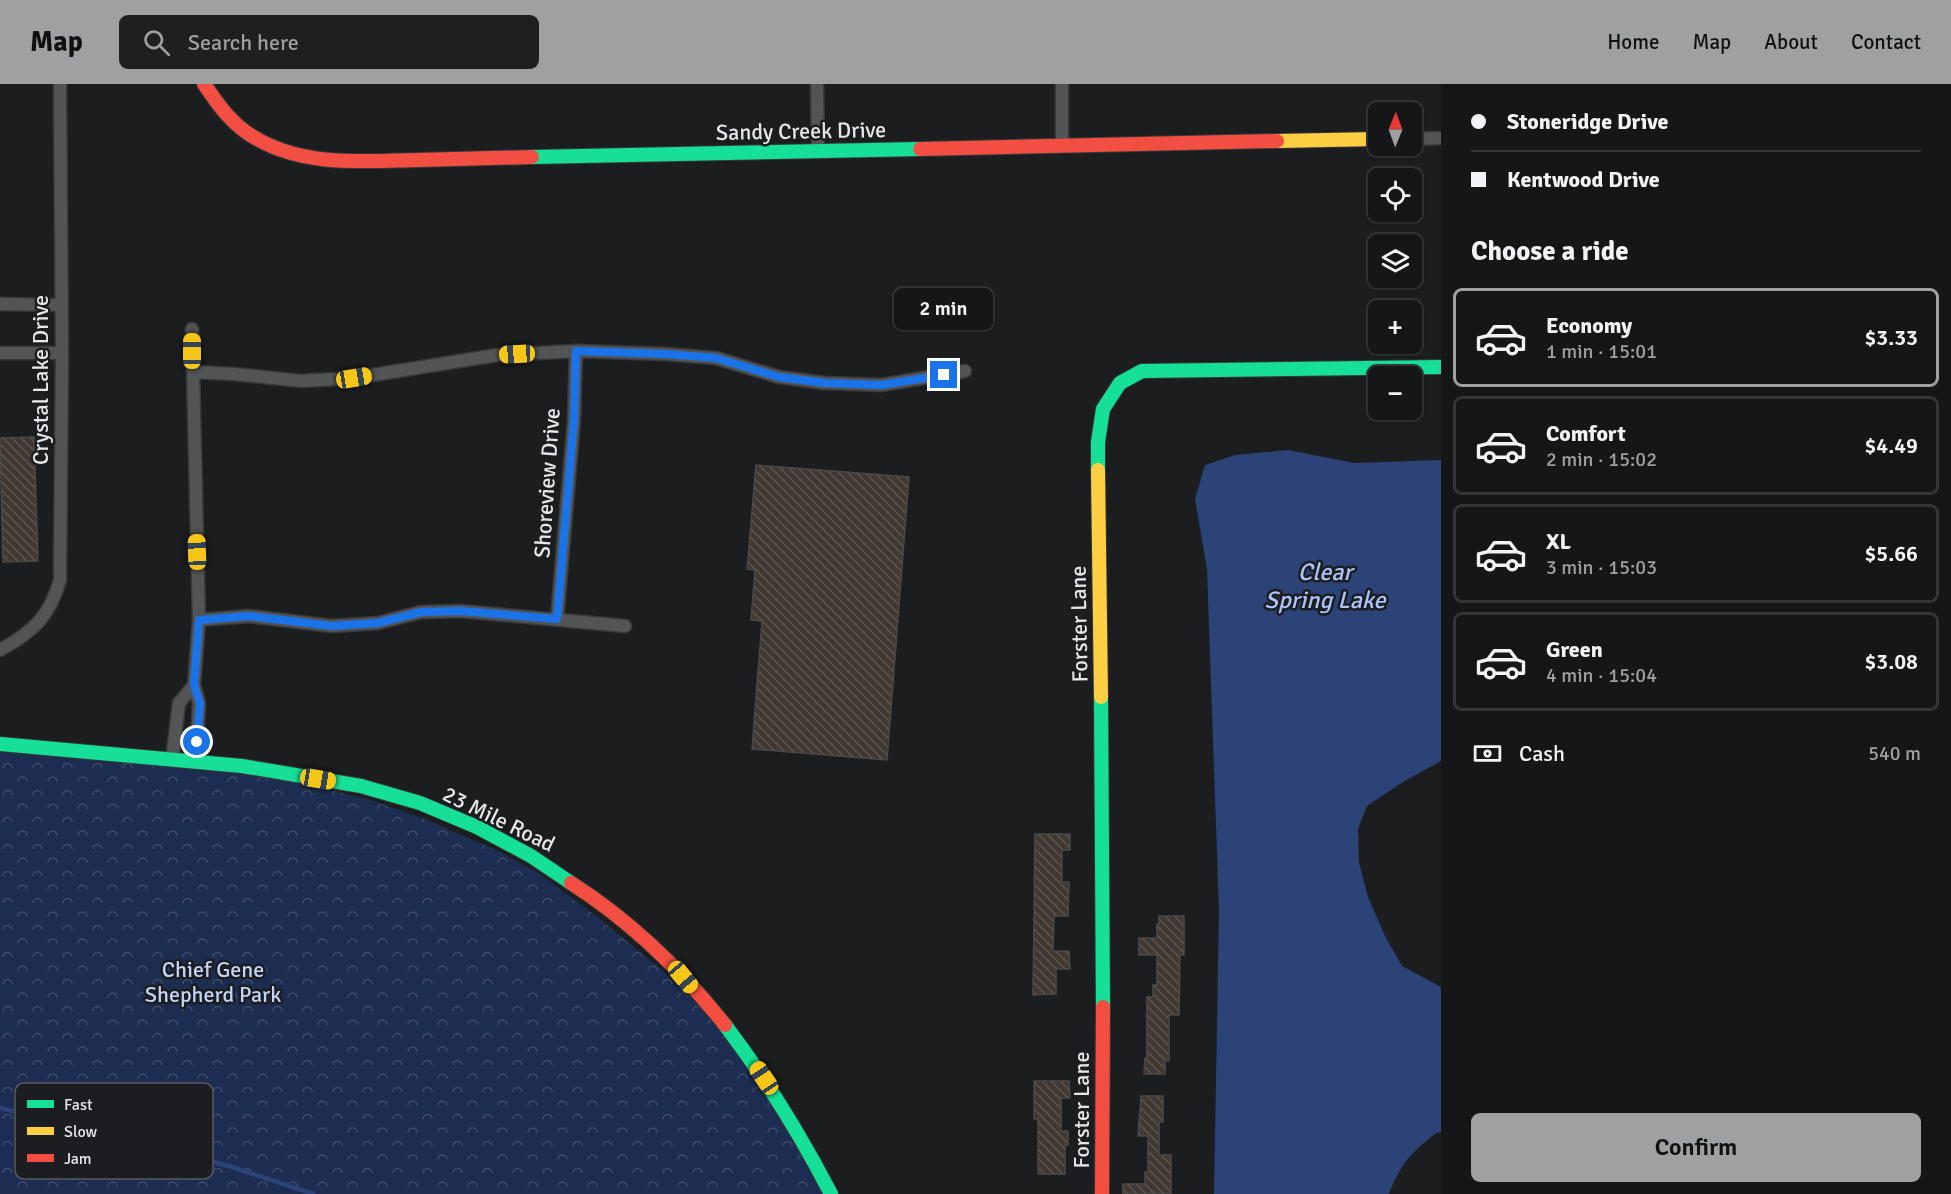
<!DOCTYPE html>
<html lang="en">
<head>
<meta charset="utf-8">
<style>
  body { margin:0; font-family:Signika,sans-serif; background:#1e1f20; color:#f1f3f6; height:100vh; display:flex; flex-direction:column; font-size:22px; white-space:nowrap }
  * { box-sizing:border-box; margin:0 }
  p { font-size:20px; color:#9d9fa1 }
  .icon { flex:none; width:33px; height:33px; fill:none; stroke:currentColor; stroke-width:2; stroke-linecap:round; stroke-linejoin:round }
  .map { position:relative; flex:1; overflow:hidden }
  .sheet { display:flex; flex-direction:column; background:#151617; width:510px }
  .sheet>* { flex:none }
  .top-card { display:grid; align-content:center; height:132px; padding:0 30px; background:#151617 }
  .needle { width:39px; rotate:1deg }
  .controls { position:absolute; left:1368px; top:18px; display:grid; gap:12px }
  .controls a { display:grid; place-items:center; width:54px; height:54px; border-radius:9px; background:#151617; box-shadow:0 2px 4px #0004,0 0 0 2px #343536; font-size:30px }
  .end { position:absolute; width:27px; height:27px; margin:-14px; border:8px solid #1a73e8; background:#fff; box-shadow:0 0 0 3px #fff }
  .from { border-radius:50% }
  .bubble { position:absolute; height:42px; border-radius:9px; background:#151617; box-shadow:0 2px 4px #0004,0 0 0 2px #343536; font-size:20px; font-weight:600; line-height:42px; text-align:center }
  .car { position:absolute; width:18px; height:36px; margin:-18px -9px; border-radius:8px; box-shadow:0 0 4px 2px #0007; background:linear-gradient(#f5c518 24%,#345 0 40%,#f5c518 0 76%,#345 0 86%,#f5c518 0) }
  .top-card b { display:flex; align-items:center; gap:21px; height:57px; font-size:22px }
  .top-card b+b { border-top:2px solid #343536 }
  .top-card i { width:15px; height:15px; background:#f1f3f6 }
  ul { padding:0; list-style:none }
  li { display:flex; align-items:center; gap:18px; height:99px; margin:0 12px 9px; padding:0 18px; border:3px solid #343536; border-radius:9px }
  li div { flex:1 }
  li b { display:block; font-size:22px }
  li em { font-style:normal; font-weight:600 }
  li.current { border-color:#9fa0a2 }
  li>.icon { width:54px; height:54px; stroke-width:1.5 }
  h2 { padding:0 30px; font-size:27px; line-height:72px }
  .pay { display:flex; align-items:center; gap:15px; height:66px; padding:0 30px; font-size:22px }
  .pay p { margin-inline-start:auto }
  .action { display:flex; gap:12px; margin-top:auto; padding:12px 30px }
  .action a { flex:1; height:69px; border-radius:9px; background:#9fa0a2; color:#111; font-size:24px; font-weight:600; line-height:69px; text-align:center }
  header { display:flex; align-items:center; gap:36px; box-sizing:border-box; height:84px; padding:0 30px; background:#9fa0a2; color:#111 }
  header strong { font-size:28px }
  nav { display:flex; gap:33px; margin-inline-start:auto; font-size:21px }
  .search { width:420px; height:54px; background:#1e1f20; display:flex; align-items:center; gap:15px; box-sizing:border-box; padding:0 21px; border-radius:9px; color:#9d9fa1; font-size:22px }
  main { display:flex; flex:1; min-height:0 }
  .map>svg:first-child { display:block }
  .park { fill:url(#park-crowns) }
  .water { fill:#2b4376 }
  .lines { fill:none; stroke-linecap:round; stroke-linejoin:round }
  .stream { stroke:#2b4376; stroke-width:4.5 }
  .building { fill:url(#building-back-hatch); stroke:#494949; stroke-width:1.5 }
  .street-casing { stroke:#36383a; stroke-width:15 }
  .fast-casing { stroke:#36383a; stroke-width:16 }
  .slow-casing { stroke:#36383a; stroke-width:16 }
  .jam-casing { stroke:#36383a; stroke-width:16 }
  .street { stroke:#535455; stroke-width:12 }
  .fast { stroke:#16e098; stroke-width:14 }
  .slow { stroke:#ffcf43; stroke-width:14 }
  .jam { stroke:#f24e42; stroke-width:14 }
  .route { stroke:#1a73e8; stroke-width:8 }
  .labels { text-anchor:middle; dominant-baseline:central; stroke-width:5; stroke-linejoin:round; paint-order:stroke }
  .street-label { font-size:22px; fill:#e5e7e9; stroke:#1b1d20 }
  .park-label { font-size:22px; fill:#c2d4f7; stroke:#1b1d20 }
  .water-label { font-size:24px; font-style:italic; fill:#aac4f7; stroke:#1b1d20 }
  .key { fill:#1b1d20; stroke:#585a5c; stroke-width:1.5 }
  .key-label { font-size:16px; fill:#e5e7e9 }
</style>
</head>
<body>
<header>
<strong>Map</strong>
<div class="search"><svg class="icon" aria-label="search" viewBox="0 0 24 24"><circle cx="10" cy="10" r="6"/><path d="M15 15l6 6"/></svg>Search here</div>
<nav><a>Home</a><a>Map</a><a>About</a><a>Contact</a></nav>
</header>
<main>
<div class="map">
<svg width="1441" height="1110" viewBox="0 0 1441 1110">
  <defs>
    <pattern id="park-crowns" width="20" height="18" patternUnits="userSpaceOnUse" patternTransform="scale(1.5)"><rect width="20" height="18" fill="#1d2d52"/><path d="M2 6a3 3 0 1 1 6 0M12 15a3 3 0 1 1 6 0" fill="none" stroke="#3e4b6b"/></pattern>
    <pattern id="building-back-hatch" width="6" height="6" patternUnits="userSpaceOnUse" patternTransform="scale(1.5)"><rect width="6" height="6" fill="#413832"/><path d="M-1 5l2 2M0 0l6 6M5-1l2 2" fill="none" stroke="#5c5550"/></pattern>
  </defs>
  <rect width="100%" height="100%" fill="#1c1d1f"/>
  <path class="park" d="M0,668L240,687L302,699L371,716L425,735L494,765L537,788L595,831L678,899L716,942L750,984L784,1036L824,1110H0Z"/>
  <path class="water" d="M1288,366L1354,379L1441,376V677L1403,698L1367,722L1358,745L1359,778L1368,813L1385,852L1402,882L1441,903V1048L1436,1049C1411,1069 1401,1079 1389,1110H1214L1219,827L1207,485L1195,415L1205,381L1235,371Z"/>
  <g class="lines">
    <path class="stream" d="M0,1024L229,1082L313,1110"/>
  </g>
  <path class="building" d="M34,353L38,477L3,478L0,354Z
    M756,381L909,393L887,676L752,665L762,537L751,536L755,486L747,485Z
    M1035,750H1070V766H1062V798H1069L1068,832H1054L1053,867H1069L1070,885H1056V910L1033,911Z
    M1159,832H1184V871H1180L1179,931H1169V977L1165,976V990H1144L1145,974H1147V913H1153V901H1157V871H1139V854H1157V840H1159Z
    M1034,997H1069L1070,1014H1061V1047H1068V1061H1065V1090H1038V1035H1034Z
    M1141,1012H1163V1038H1159V1071H1171V1110H1123V1100H1145V1088H1148V1052H1138Z"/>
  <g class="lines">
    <g class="street-casing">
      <path id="street" d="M817,0L818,68
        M1412,55L1441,54
        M1062,62V0
        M0,220L61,221
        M192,245L199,536L194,601L199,619L196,678
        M0,269H62
        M193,288L235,290L301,297L354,294L497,271L576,267L666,270L716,274L779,293L825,299L881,301L965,287
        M557,535L574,336L576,267
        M199,536L249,532L332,542L378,539L421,528L461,527L625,542
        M0,566C33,548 50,532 60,496L62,269L60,0
        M172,676L179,619L194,601"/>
    </g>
    <g class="fast-casing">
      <path id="fast" d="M532,73L920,65
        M1098,386V358L1103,325L1120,299L1142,287L1441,283
        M1101,613L1103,923
        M0,660L242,682L361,702L420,719L477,743L531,772L571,799
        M725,941C766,995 800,1050 831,1110"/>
    </g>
    <g class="slow-casing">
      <path id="slow" d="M1277,57L1378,55
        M1098,386L1101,613"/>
    </g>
    <g class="jam-casing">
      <path id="jam" d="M204,0C219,22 233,42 257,55C306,83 364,77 418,76C456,75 494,74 532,73
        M920,65L1277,57
        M571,799C629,836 682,887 725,941
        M1102,1110L1103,923"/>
    </g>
    <use href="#street" class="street"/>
    <use href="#fast" class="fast"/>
    <use href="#slow" class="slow"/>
    <use href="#jam" class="jam"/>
  </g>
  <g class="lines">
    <path class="route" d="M197,658L200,619L194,601L199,536L249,532L332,542L378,539L421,528L461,527L557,535L574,336L576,267L666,270L716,274L779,293L825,299L881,301L944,291"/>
  </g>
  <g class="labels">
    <g class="street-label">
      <text transform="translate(801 47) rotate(-1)">Sandy Creek Drive</text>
      <text transform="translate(40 296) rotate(-90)">Crystal Lake Drive</text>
      <text transform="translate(547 399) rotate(-86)">Shoreview Drive</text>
      <text transform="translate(1079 540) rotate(-91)">Forster Lane</text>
      <text transform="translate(499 735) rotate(26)">23 Mile Road</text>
      <text transform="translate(1081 1026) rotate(-90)">Forster Lane</text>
    </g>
    <g class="park-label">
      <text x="213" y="885">Chief Gene<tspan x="213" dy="25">Shepherd Park</tspan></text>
    </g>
    <g class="water-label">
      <text x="1325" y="488">Clear<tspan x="1325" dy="28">Spring Lake</tspan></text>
    </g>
  </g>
  <rect x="15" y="999" width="198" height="96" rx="9" class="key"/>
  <rect x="27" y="1016" width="27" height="8" fill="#16e098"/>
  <rect x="27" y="1043" width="27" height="8" fill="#ffcf43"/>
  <rect x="27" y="1070" width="27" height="8" fill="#f24e42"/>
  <g class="key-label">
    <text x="64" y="1026">Fast</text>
    <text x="64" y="1053">Slow</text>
    <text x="64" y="1080">Jam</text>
  </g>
</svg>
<div class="controls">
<a><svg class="needle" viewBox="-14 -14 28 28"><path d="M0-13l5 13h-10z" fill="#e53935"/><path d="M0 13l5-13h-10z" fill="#9d9fa1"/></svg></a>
<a><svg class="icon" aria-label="locate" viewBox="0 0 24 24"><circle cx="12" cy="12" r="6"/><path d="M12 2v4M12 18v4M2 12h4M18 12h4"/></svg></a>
<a><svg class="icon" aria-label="layers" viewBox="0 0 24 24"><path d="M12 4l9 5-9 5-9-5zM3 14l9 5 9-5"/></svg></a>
<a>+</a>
<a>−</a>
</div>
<i class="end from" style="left:197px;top:658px"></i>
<i class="end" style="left:944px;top:291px"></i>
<div class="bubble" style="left:894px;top:204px;width:99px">2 min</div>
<i class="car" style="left:192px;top:267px;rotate:0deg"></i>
<i class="car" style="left:517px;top:270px;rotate:267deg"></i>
<i class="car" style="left:354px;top:294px;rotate:80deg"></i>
<i class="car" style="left:197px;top:468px;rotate:358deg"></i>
<i class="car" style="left:318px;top:695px;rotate:99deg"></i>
<i class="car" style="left:683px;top:893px;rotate:140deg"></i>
<i class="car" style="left:764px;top:994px;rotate:326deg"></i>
</div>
<section class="sheet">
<div class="top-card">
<b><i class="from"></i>Stoneridge Drive</b>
<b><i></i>Kentwood Drive</b>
</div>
<h2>Choose a ride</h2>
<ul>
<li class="current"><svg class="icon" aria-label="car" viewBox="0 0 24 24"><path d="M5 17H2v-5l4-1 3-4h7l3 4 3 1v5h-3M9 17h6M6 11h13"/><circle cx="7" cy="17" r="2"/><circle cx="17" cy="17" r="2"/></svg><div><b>Economy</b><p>1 min · 15:01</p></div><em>$3.33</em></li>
<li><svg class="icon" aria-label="car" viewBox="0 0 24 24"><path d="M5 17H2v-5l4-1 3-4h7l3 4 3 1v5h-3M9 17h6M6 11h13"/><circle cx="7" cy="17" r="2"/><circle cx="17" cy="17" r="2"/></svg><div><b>Comfort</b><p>2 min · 15:02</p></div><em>$4.49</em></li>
<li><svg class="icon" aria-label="car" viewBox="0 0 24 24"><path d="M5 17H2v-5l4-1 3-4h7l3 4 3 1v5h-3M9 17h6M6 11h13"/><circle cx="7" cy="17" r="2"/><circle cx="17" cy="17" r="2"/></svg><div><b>XL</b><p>3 min · 15:03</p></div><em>$5.66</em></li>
<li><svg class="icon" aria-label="car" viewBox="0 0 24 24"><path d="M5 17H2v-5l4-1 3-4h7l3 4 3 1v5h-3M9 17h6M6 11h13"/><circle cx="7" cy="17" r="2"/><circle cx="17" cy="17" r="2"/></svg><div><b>Green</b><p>4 min · 15:04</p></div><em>$3.08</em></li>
</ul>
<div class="pay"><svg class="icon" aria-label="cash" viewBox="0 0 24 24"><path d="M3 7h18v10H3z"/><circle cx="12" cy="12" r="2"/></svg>Cash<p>540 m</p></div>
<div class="action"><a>Confirm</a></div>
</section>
</main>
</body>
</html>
